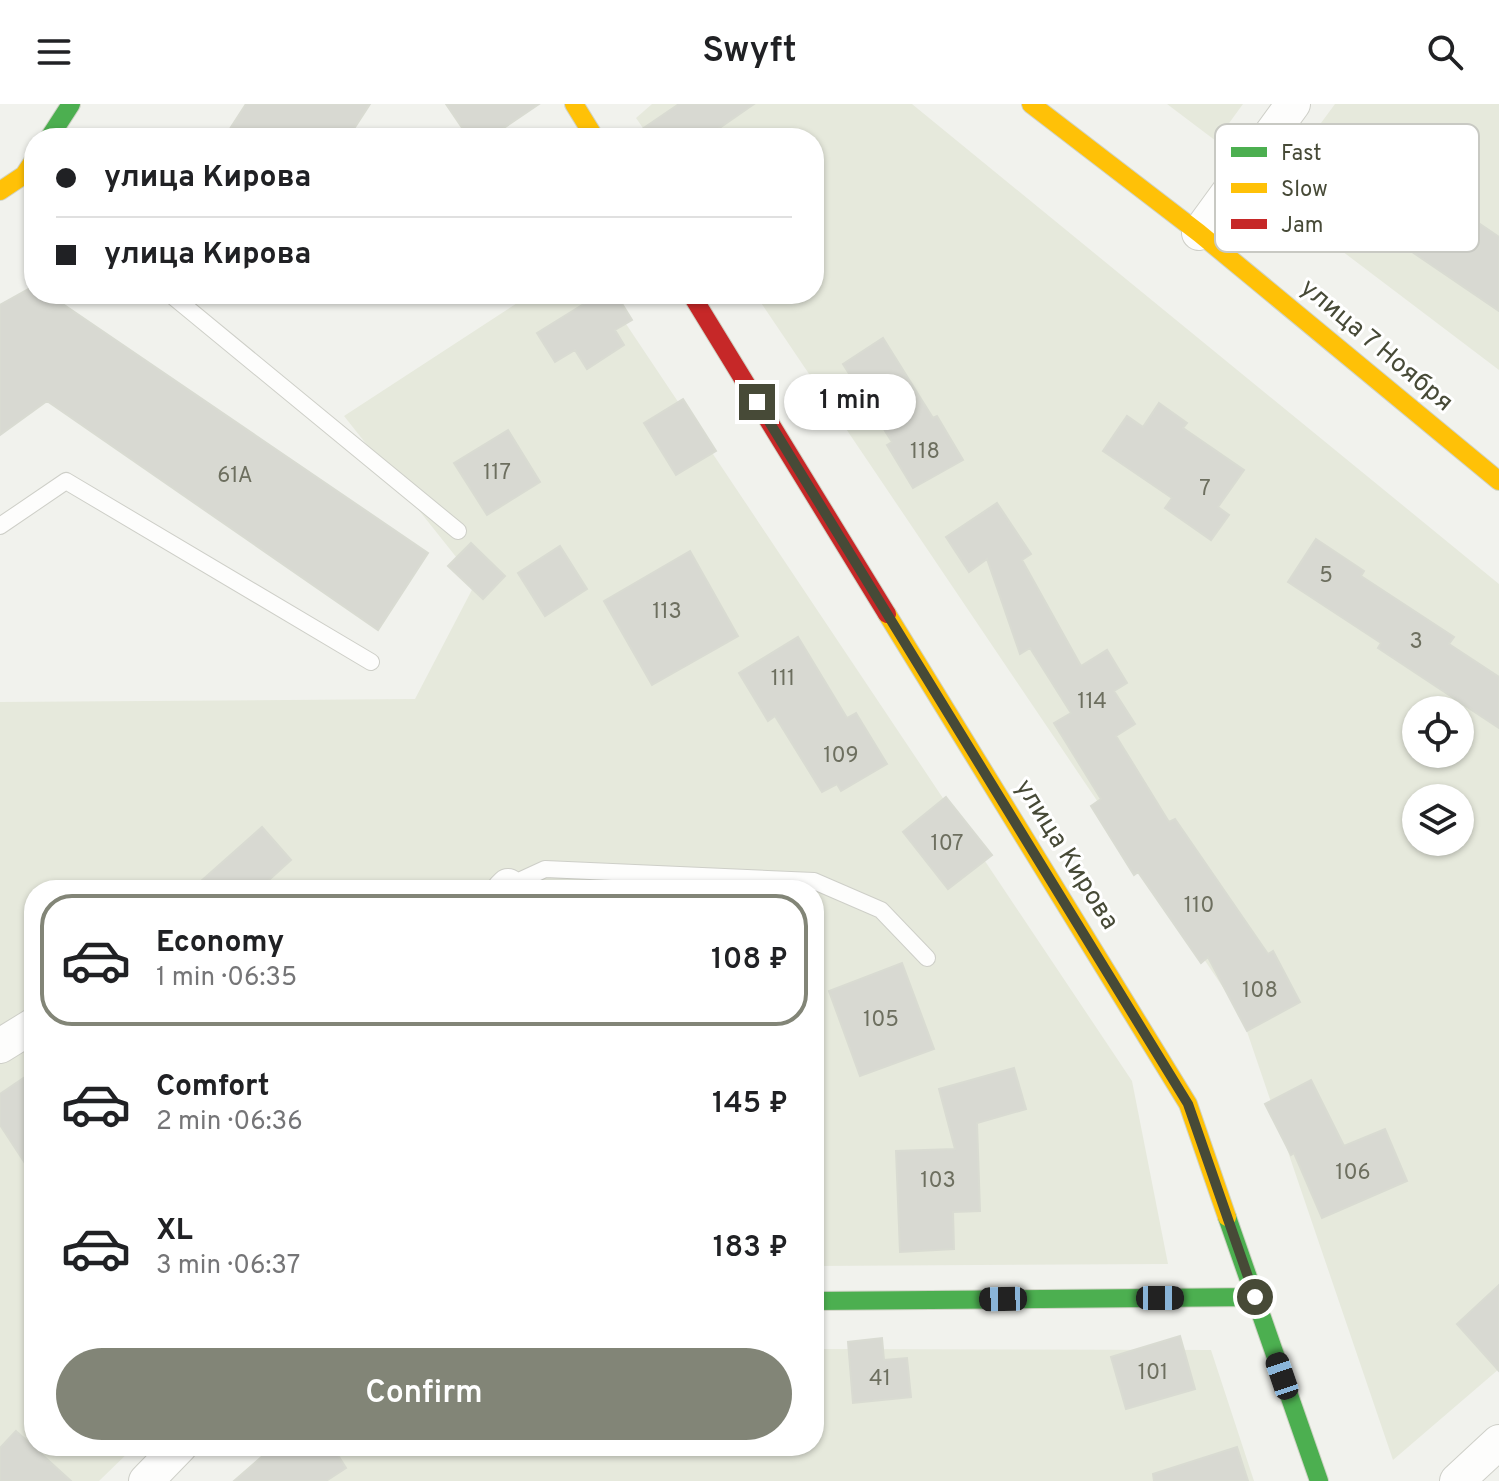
<!DOCTYPE html>
<html lang="en">
<head>
<meta charset="utf-8">
<style>
  body { margin:0; font-family:Overpass,sans-serif; background:#f2f2f2; color:#202124; height:100vh; display:flex; flex-direction:column; font-size:30px; white-space:nowrap }
  * { box-sizing:border-box; margin:0 }
  p { font-size:26px; color:#757577 }
  .icon { flex:none; width:44px; height:44px; fill:none; stroke:currentColor; stroke-width:2; stroke-linecap:round; stroke-linejoin:round }
  .map { position:relative; flex:1; overflow:hidden }
  .details { position:absolute; left:24px; top:776px; width:800px; height:576px; display:flex; flex-direction:column; background:#fff; border-radius:32px; box-shadow:0 2px 6px #0004 }
  .details>* { flex:none }
  .hud { position:absolute; left:24px; top:24px; width:800px; height:176px; border-radius:32px; box-shadow:0 2px 6px #0004; display:grid; align-content:center; height:176px; padding:0 32px; background:#fff }
  .tools { position:absolute; left:1402px; top:592px; display:grid; gap:16px }
  .tools a { display:grid; place-items:center; width:72px; height:72px; border-radius:50%; background:#fff; box-shadow:0 2px 6px #0004; font-size:40px }
  .end { position:absolute; width:36px; height:36px; margin:-18px; border:10px solid #474a37; background:#fff; box-shadow:0 0 0 4px #fff }
  .from { border-radius:50% }
  .bubble { position:absolute; height:56px; border-radius:28px; background:#fff; box-shadow:0 2px 6px #0004; font-size:26px; font-weight:600; line-height:56px; text-align:center }
  .car { position:absolute; width:24px; height:48px; margin:-24px -12px; border-radius:10px; box-shadow:0 0 6px 2px #0007; background:linear-gradient(#222 24%,#8ab4d8 0 40%,#222 0 76%,#8ab4d8 0 86%,#222 0) }
  .hud b { display:flex; align-items:center; gap:28px; height:76px; font-size:30px }
  .hud b+b { border-top:2px solid #e0e0e0 }
  .hud i { width:20px; height:20px; background:#202124 }
  ul { padding:14px 0 0; list-style:none }
  li { display:flex; align-items:center; gap:24px; height:132px; margin:0 16px 12px; padding:0 16px; border:4px solid transparent; border-radius:32px }
  li div { flex:1 }
  li b { display:block; font-size:30px }
  li em { font-style:normal; font-weight:600 }
  li.selected { border-color:#828577 }
  li>.icon { width:72px; height:72px; stroke-width:1.5 }
  .button { display:flex; gap:16px; margin-top:auto; padding:16px 32px }
  .button a { flex:1; height:92px; border-radius:48px; background:#828577; color:#fff; font-size:32px; font-weight:600; line-height:92px; text-align:center }
  header { display:flex; justify-content:space-between; align-items:center; height:104px; padding:0 32px; background:#fff; font-size:36px; font-weight:600 }
  .map>svg:first-child { display:block }
  .residential { fill:#e6e9dc; fill-rule:evenodd }
  .building { fill:#d8d9d2; stroke:#d9dbd2; stroke-width:2 }
  .lines { fill:none; stroke-linecap:round; stroke-linejoin:round }
  .lane-casing { stroke:#cecfc8; stroke-width:18 }
  .street-casing { stroke:#cecfc8; stroke-width:36 }
  .fast-casing { stroke:#cfd3c5; stroke-width:20 }
  .slow-casing { stroke:#cfd3c5; stroke-width:20 }
  .jam-casing { stroke:#cfd3c5; stroke-width:20 }
  .lane { stroke:#fdfdfc; stroke-width:16 }
  .street { stroke:#fdfdfc; stroke-width:34 }
  .fast { stroke:#4caf50; stroke-width:18 }
  .slow { stroke:#ffc107; stroke-width:18 }
  .jam { stroke:#c62828; stroke-width:18 }
  .route { stroke:#474a37; stroke-width:10 }
  .labels { text-anchor:middle; dominant-baseline:central; stroke-width:6; stroke-linejoin:round; paint-order:stroke }
  .number-label { font-size:22px; fill:#6d6f5f }
  .street-label { font-size:26px; fill:#474a37; stroke:#fff }
  .key { fill:#fff; stroke:#c8c9c3; stroke-width:2 }
  .key-label { font-size:22px; fill:#474a37 }
</style>
</head>
<body>
<header><svg class="icon" aria-label="menu" viewBox="0 0 24 24"><path d="M4 6h16M4 12h16M4 18h16"/></svg>Swyft<svg class="icon" aria-label="search" viewBox="0 0 24 24"><circle cx="10" cy="10" r="6"/><path d="M15 15l6 6"/></svg></header>
<div class="map">
<svg width="1499" height="1377" viewBox="0 0 1499 1377">
  <rect width="100%" height="100%" fill="#f1f2ed"/>
  <path class="residential" d="M652,0H912L1499,480V1265L1393,1356L1241,910L755,190H814V34H650L636,14ZM1416,606H1460V650H1416ZM1416,694H1460V738H1416Z
    M1167,0H1243L1216,37Z
    M1335,0H1499V266L1268,91Z
    M531,190H606L1132,977L1168,1160L814,1162V786H34V1342H135L99,1377H0V598L415,595L476,478L344,312Z
    M814,1245L1211,1246L1254,1377H237L269,1344L276,1342H814Z"/>
  <path class="building" d="M246,0H370L348,34H224Z
    M446,0H539L489,34H469Z
    M679,0H754L705,34H629Z
    M1433,88L1499,133V207L1399,139Z
    M34,182V190H48L428,449L378,526L47,297L0,331V201Z
    M600,190H616L632,216L615,226L624,241L587,265L575,246L555,258L537,229Z
    M883,234L933,314L937,312L963,356L913,384L887,341L892,338L843,260Z
    M683,295L716,347L676,371L644,319Z
    M1159,299L1187,319L1183,324L1244,366L1218,403L1229,411L1211,436L1165,404L1172,394L1103,347L1127,312L1143,323Z
    M508,326L540,378L487,411L454,359Z
    M997,399L1031,450L1022,456L1081,562L1107,546L1127,579L1114,587L1135,620L1116,632L1169,718L1175,715L1268,850L1273,847L1300,898L1247,927L1208,853L1201,859L1138,768L1134,771L1091,702L1101,695L1054,619L1071,609L1030,544L1020,550L987,455L969,468L946,433Z
    M1316,435L1364,467L1361,472L1454,533L1449,540L1499,573V624L1378,544L1381,539L1288,478Z
    M471,439L505,472L483,495L448,462Z
    M560,442L587,485L545,512L518,469Z
    M690,447L738,532L652,581L604,497Z
    M798,533L847,614L856,609L887,660L841,687L837,680L822,688L775,612L768,617L739,569Z
    M946,693L992,751L948,785L903,728Z
    M262,723L291,756L258,786H191Z
    M902,859L934,945L860,972L829,887Z
    M1014,964L1026,1005L977,1019L980,1107L953,1108L954,1145L900,1148L896,1047L955,1045L939,985Z
    M34,967V1073L0,1021V990Z
    M1311,976L1344,1042L1385,1025L1407,1077L1322,1114L1294,1049L1291,1051L1265,1000Z
    M1499,1181V1267L1457,1220Z
    M1180,1232L1195,1285L1126,1305L1111,1253Z
    M882,1234L884,1256L907,1254L911,1293L853,1299L848,1238Z
    M16,1327L71,1377H0V1344Z
    M274,1342H332L346,1364L326,1377H234Z
    M1237,1343L1248,1377H1154L1153,1370Z"/>
  <g class="lines">
    <g class="lane-casing">
      <path id="lane" d="M170,190L458,427
        M0,422L66,377L371,558
        M508,782L545,765L814,777L881,806L927,854"/>
    </g>
    <g class="street-casing">
      <path id="street" d="M1199,129L1293,0
        M504,786L508,782
        M0,942L34,921
        M146,1377L180,1342
        M1457,1377L1499,1338"/>
    </g>
    <g class="fast-casing">
      <path id="fast" d="M49,34L71,0
        M1227,1113L1319,1377
        M814,1197L1255,1193"/>
    </g>
    <g class="slow-casing">
      <path id="slow" d="M574,0L595,34
        M1031,0L1199,129L1499,377
        M0,87L24,71L34,56
        M887,510L1188,1000L1227,1113"/>
    </g>
    <g class="jam-casing">
      <path id="jam" d="M691,190L887,510"/>
    </g>
    <use href="#lane" class="lane"/>
    <use href="#street" class="street"/>
    <use href="#fast" class="fast"/>
    <use href="#slow" class="slow"/>
    <use href="#jam" class="jam"/>
  </g>
  <g class="lines">
    <path class="route" d="M757,298L1188,1000L1255,1193"/>
  </g>
  <g class="labels">
    <g class="number-label">
      <text x="925" y="348">118</text>
      <text x="497" y="369">117</text>
      <text x="235" y="372">61А</text>
      <text x="1205" y="385">7</text>
      <text x="1326" y="472">5</text>
      <text x="667" y="508">113</text>
      <text x="1416" y="538">3</text>
      <text x="783" y="575">111</text>
      <text x="1092" y="598">114</text>
      <text x="841" y="652">109</text>
      <text x="947" y="740">107</text>
      <text x="1199" y="802">110</text>
      <text x="1260" y="887">108</text>
      <text x="881" y="916">105</text>
      <text x="1353" y="1069">106</text>
      <text x="938" y="1077">103</text>
      <text x="1153" y="1269">101</text>
      <text x="880" y="1275">41</text>
    </g>
    <g class="street-label">
      <text transform="translate(1376 242) rotate(40)">улица 7 Ноября</text>
      <text transform="translate(1066 751) rotate(58)">улица Кирова</text>
    </g>
  </g>
  <rect x="1215" y="20" width="264" height="128" rx="12" class="key"/>
  <rect x="1231" y="43" width="36" height="10" fill="#4caf50"/>
  <rect x="1231" y="79" width="36" height="10" fill="#ffc107"/>
  <rect x="1231" y="115" width="36" height="10" fill="#c62828"/>
  <g class="key-label">
    <text x="1281" y="56">Fast</text>
    <text x="1281" y="92">Slow</text>
    <text x="1281" y="128">Jam</text>
  </g>
</svg>
<div class="tools">
<a><svg class="icon" aria-label="locate" viewBox="0 0 24 24"><circle cx="12" cy="12" r="6"/><path d="M12 2v4M12 18v4M2 12h4M18 12h4"/></svg></a>
<a><svg class="icon" aria-label="layers" viewBox="0 0 24 24"><path d="M12 4l9 5-9 5-9-5zM3 14l9 5 9-5"/></svg></a>
</div>
<i class="end from" style="left:1255px;top:1193px"></i>
<i class="end" style="left:757px;top:298px"></i>
<div class="bubble" style="left:784px;top:270px;width:132px">1 min</div>
<i class="car" style="left:1160px;top:1194px;rotate:90deg"></i>
<i class="car" style="left:1003px;top:1195px;rotate:269deg"></i>
<i class="car" style="left:1282px;top:1272px;rotate:341deg"></i>
<div class="hud">
<b><i class="from"></i>улица Кирова</b>
<b><i></i>улица Кирова</b>
</div>
<section class="details">
<ul>
<li class="selected"><svg class="icon" aria-label="car" viewBox="0 0 24 24"><path d="M5 17H2v-5l4-1 3-4h7l3 4 3 1v5h-3M9 17h6M6 11h13"/><circle cx="7" cy="17" r="2"/><circle cx="17" cy="17" r="2"/></svg><div><b>Economy</b><p>1 min · 06:35</p></div><em>108 ₽</em></li>
<li><svg class="icon" aria-label="car" viewBox="0 0 24 24"><path d="M5 17H2v-5l4-1 3-4h7l3 4 3 1v5h-3M9 17h6M6 11h13"/><circle cx="7" cy="17" r="2"/><circle cx="17" cy="17" r="2"/></svg><div><b>Comfort</b><p>2 min · 06:36</p></div><em>145 ₽</em></li>
<li><svg class="icon" aria-label="car" viewBox="0 0 24 24"><path d="M5 17H2v-5l4-1 3-4h7l3 4 3 1v5h-3M9 17h6M6 11h13"/><circle cx="7" cy="17" r="2"/><circle cx="17" cy="17" r="2"/></svg><div><b>XL</b><p>3 min · 06:37</p></div><em>183 ₽</em></li>
</ul>
<div class="button"><a>Confirm</a></div>
</section>
</div>
</body>
</html>
